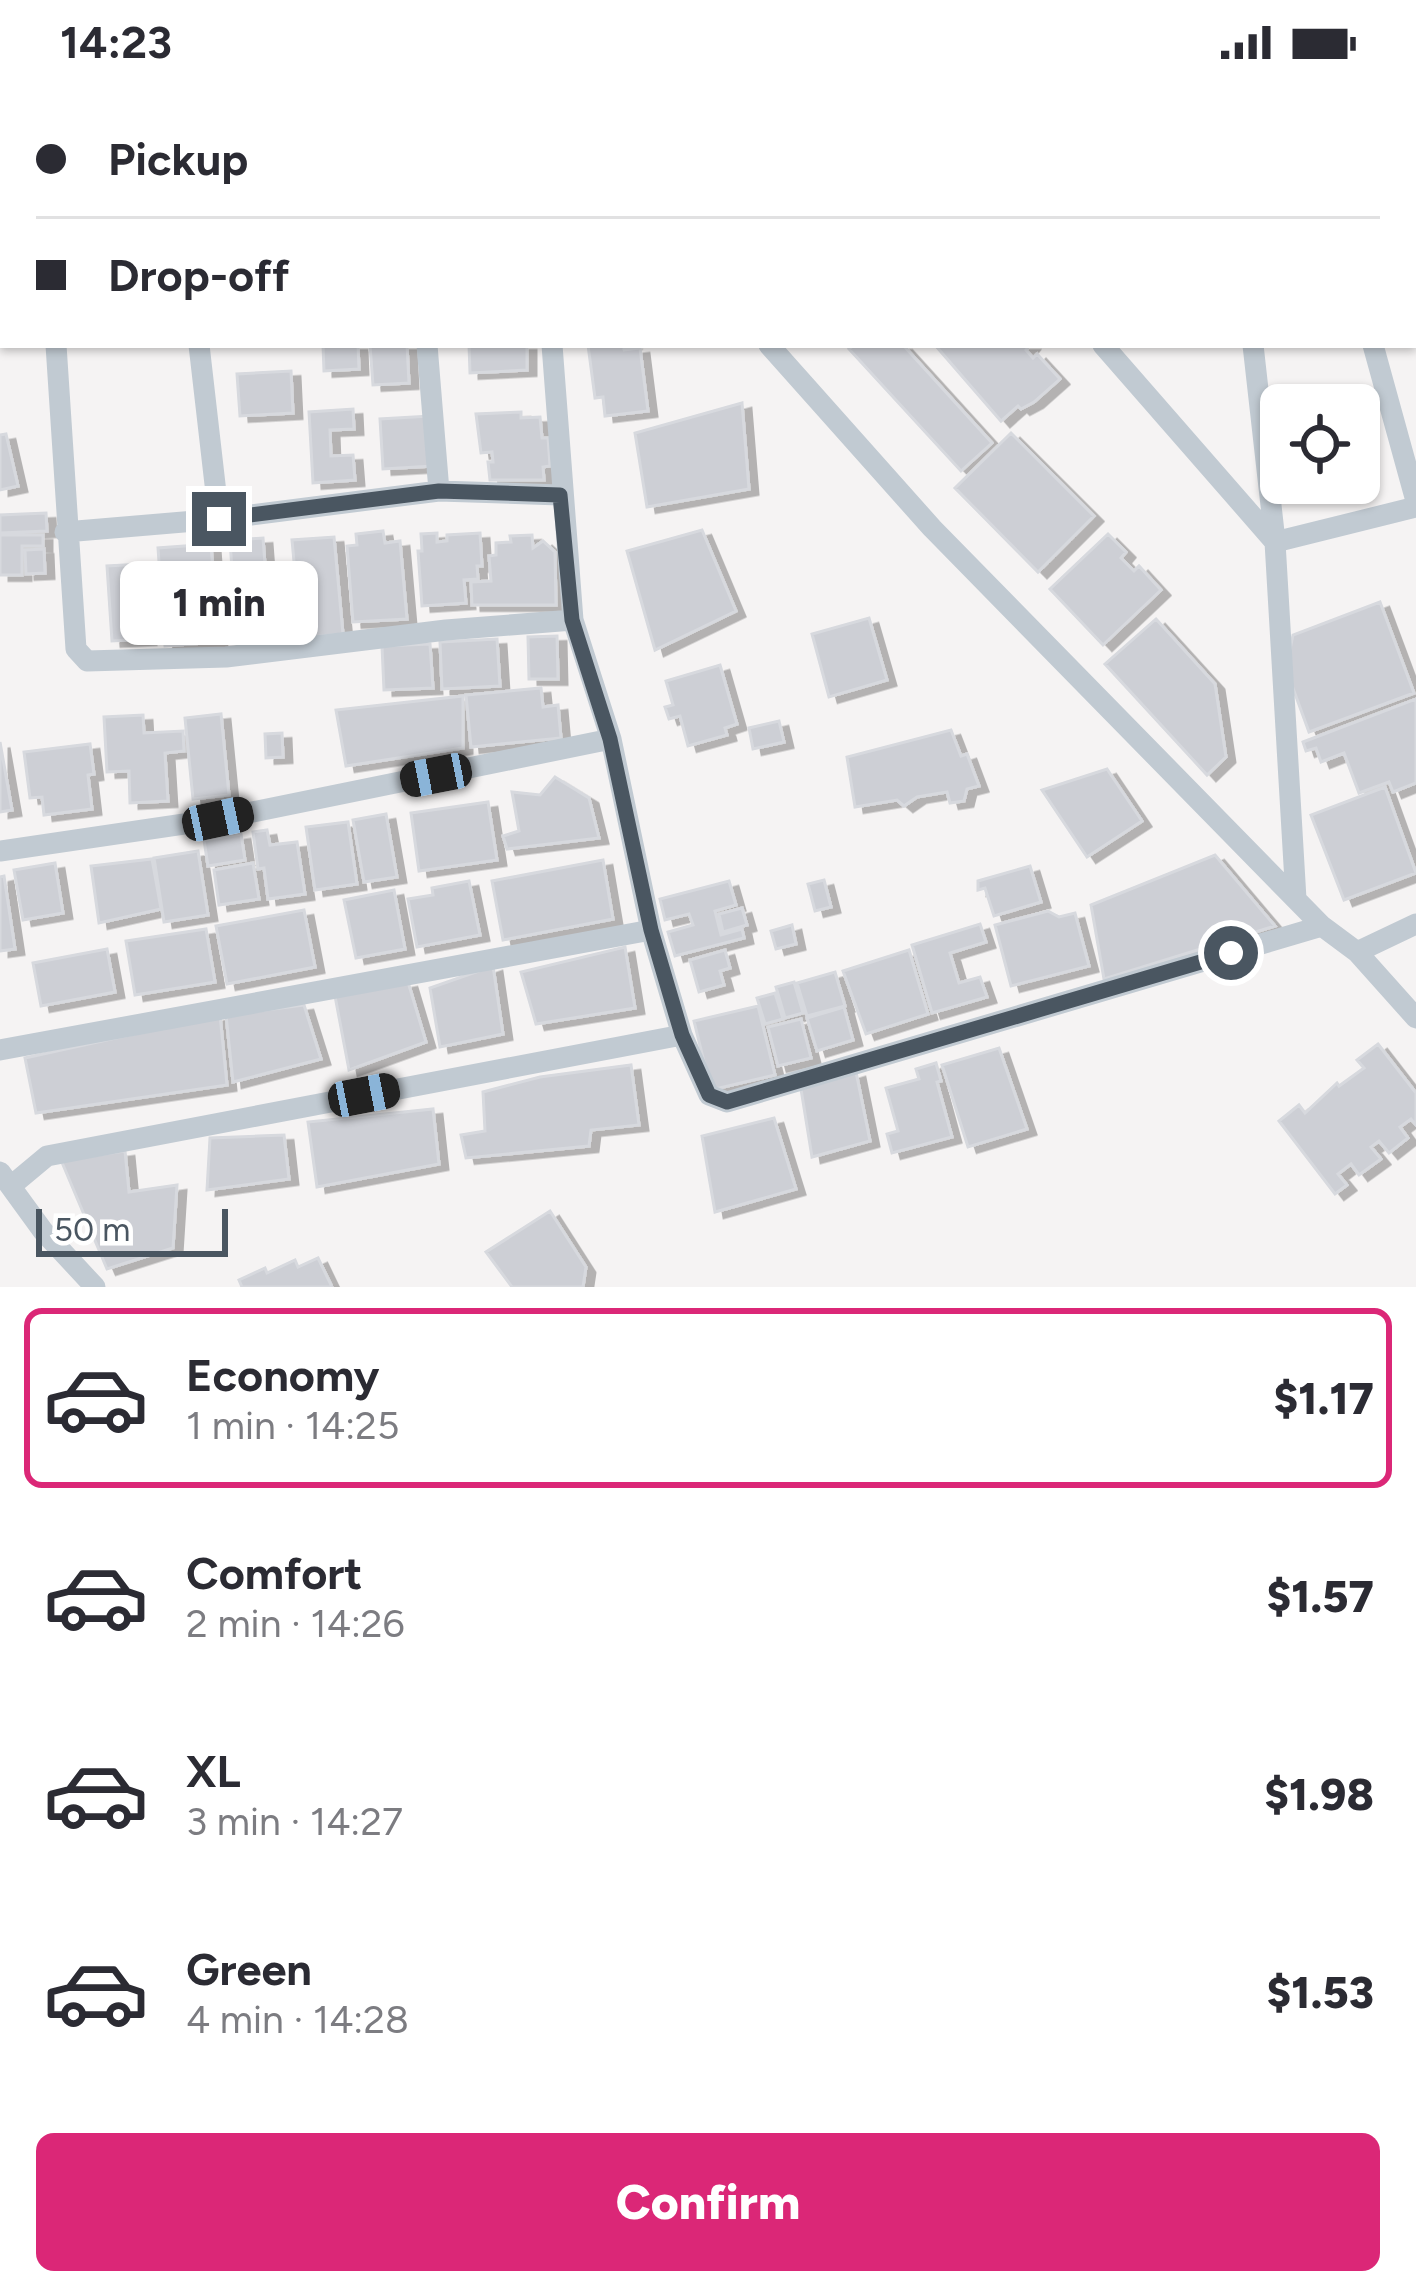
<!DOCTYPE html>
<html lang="en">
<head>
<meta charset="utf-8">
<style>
  body { margin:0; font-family:Figtree,sans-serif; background:#f7f7f7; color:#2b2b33; height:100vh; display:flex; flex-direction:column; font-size:45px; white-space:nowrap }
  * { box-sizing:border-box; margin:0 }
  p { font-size:39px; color:#7c7c81 }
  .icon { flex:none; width:66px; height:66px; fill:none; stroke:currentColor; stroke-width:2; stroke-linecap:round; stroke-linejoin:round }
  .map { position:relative; height:1203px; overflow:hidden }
  .drawer { display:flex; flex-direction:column; background:#fff; flex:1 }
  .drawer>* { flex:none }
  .banner { position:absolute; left:0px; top:0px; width:1416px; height:264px; box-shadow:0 3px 9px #0004; display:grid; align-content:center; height:264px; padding:0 36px; background:#fff }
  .fabs { position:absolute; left:1260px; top:300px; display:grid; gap:24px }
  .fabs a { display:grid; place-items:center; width:120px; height:120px; border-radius:18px; background:#fff; box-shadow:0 3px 9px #0004; font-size:60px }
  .scale { position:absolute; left:36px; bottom:30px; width:192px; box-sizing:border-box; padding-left:12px; border:6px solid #4a5661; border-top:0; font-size:33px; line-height:42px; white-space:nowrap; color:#4a5661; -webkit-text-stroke:9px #fff; paint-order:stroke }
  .end { position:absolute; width:54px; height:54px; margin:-27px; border:15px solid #4a5661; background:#fff; box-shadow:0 0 0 6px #fff }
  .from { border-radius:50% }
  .bubble { position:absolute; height:84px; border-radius:18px; background:#fff; box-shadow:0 3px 9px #0004; font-size:39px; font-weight:800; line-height:84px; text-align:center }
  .car { position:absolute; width:36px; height:72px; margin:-36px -18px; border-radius:15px; box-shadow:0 0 9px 3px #0007; background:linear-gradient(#222 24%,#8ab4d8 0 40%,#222 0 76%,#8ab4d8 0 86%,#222 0) }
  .banner b { display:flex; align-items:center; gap:42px; height:114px; font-size:45px }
  .banner b+b { border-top:3px solid #e1e1e2 }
  .banner i { width:30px; height:30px; background:#2b2b33 }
  ul { padding:21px 0 0; list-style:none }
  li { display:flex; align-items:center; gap:36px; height:180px; margin:0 24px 18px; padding:0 12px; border:6px solid transparent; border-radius:18px }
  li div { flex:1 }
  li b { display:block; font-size:45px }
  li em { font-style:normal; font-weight:800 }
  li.selected { border-color:#db2777 }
  li>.icon { width:108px; height:108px; stroke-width:1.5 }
  .button { display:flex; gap:24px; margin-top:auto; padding:24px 36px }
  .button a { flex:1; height:138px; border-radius:18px; background:#db2777; color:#fff; font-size:48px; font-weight:800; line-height:138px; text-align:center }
  .status { display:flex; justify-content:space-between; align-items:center; height:84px; padding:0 60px; background:#fff; direction:ltr }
  .status svg { height:33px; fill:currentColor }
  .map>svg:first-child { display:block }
  .building { fill:#cdcfd5; stroke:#d7d9de; stroke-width:3; filter:url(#shadow) }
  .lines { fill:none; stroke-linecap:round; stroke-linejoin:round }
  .minor { stroke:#c1cad2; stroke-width:21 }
  .route { stroke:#4a5661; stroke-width:15 }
</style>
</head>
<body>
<div class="status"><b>14:23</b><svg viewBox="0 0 49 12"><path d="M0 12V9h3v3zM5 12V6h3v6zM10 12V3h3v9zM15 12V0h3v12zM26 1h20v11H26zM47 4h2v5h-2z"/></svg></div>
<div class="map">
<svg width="1416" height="1203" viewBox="0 0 1416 1203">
  <defs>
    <filter id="shadow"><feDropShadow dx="9" dy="5.5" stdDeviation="0" flood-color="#0004"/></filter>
  </defs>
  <rect width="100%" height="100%" fill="#f5f3f3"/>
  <path class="building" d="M323,261H358L359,285L324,287Z
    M370,261H407L409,299L373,301Z
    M469,261H527V286L470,289Z
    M588,261H630L623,266L640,264L648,327L605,332L603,313L595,314Z
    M854,261H903L992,359L961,387L849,265Z
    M935,261H1030L1026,266L1033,274L1037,270L1060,295L1034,318L1021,325L1018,322L1001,337Z
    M291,287L293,329L240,332L237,290Z
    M742,319L749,405L647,423L635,349Z
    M353,325L354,345L330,346L331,372L353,371L355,396L313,399L309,328Z
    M521,328V334L540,333L542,354H548L550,382L543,383L544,396H490L488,378H493L492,368L481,369L476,330Z
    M430,332L433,382L383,385L380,335Z
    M1011,349L1094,432L1038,488L955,404Z
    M6,350L18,402L0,406V351Z
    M46,429L47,447L0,449V431Z
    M702,446L736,527L655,566L627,467Z
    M383,447L385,459L400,457L407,535L353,538L347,462L357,461L356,450Z
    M437,449V458L447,457V451L480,449L482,482H477L478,495L464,496L466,519L422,522L418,467H422L421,450Z
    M1108,450L1126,468L1121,474L1134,487L1139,482L1161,506L1103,561L1050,505Z
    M0,451H43V462H22V491H0Z
    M532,451L533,464L543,457L555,468L556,521H472L471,498L491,497L489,472L496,471V459L511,458L510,452Z
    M334,453L343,550L301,554L292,456Z
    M263,454L271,560L237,562L230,456Z
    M211,460L218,558L165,562L158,464Z
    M44,465L45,489L26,490L25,466Z
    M142,480L147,555L112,557L107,482Z
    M1380,518L1414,609L1309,648L1286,585L1293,551Z
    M869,534L887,596L829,613L812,550Z
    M1156,535L1215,600L1226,673L1207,691L1105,580Z
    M557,552L558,595H529L528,553Z
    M497,555L500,602L442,605L440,558Z
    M430,560L433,604L384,606L382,562Z
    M720,581L737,640L725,644L727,651L688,662L680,632L669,635L665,623L673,621L666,597Z
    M541,604L543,623L558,621L561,654L471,663L466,611Z
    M463,612V664L346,682L336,626Z
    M1416,615V699L1393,708L1389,698L1359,709L1344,669L1321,678L1316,664L1306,667L1303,658Z
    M221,630L229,711L193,715L185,634Z
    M143,631L144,649L183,647L184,667L165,669L168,717L130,719L129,687L107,688L104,633Z
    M779,637L784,658L753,665L749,644Z
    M951,646L961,672L967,670L979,702L967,705L964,717L950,719L947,708L917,713L904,722L897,716L855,723L847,673Z
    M282,649L283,673L266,674L265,650Z
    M0,658L12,726L0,728Z
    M90,660L94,690L88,691L92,725L44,731L42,713L30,714L24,668Z
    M1107,685L1142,737L1087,773L1042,706Z
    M555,693L589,714L599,754L507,765L503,752L519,747L512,708L540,711Z
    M1385,703L1416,789L1344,816L1311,731Z
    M488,718L497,776L419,787L411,729Z
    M386,730L397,793L364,798L353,736Z
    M348,738L357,800L315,806L306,743Z
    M267,746L270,761L297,758L305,810L268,815L264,784L258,785L253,748Z
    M241,750L245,776L208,782L204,756Z
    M198,767L208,831L164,838L154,774Z
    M1215,771L1275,842L1104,895L1091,821Z
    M152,775L161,825L99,839L91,782Z
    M603,776L613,835L503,856L492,797Z
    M55,779L63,829L23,836L14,786Z
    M253,779L259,815L219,821L214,786Z
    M1030,782L1041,818L994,832L985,804L978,806V797Z
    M4,792L15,865L0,867V793Z
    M824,796L831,823L815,827L808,800Z
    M469,797L480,851L417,863L408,815L433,811L432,804Z
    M729,797L736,821L715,827L721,851L742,845L744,854L675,872L668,848L693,841L689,830L665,836L660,815Z
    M394,806L405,865L356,874L344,816Z
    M742,824L747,841L723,848L719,830Z
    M304,826L315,883L227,900L216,842Z
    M1048,827L1059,833L1075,829L1089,882L1011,902L995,841Z
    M980,840L986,858L950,869L959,899L980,893L987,913L932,929L912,861Z
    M792,841L796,860L776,865L771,847Z
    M206,845L215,898L135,911L126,857Z
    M625,863L635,924L536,940L521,888Z
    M107,865L115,908L41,922L33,879Z
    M725,866L730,884L720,887L724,901L699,908L690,876Z
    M909,866L928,930L866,950L843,887Z
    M493,882L503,950L440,963L430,904Z
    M835,888L845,922L807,932L797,899Z
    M408,898L426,958L349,986L335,912Z
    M794,898L803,929L785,934L776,903Z
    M775,909L783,935L765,940L757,914Z
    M304,921L321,975L233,998L226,931Z
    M758,922L775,991L711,1006L694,937Z
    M844,923L853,956L817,967L807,934Z
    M220,931L227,1001L36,1029L25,974Z
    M801,935L811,974L778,982L768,943Z
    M1378,960L1416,1009V1041L1411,1035L1400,1043L1408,1054L1389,1069L1379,1057L1371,1063L1381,1075L1359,1091L1351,1080L1338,1090L1347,1101L1335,1110L1279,1037L1299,1021L1305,1029L1337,999L1339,1002L1364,984L1357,976Z
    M999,964L1027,1045L968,1063L942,981Z
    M936,979L941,997L937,998L952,1053L892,1069L887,1050L898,1047L886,1004L919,995L916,985Z
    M631,981L639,1041L591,1046L589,1062L466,1074L461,1051L485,1047L483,1008L540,993Z
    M856,988L870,1057L812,1073L801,1005Z
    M433,1025L439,1080L317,1103L308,1038Z
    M774,1034L796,1105L715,1128L702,1052Z
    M284,1051L289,1095L207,1106L210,1054Z
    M125,1067L129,1108L177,1101L173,1164L107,1185L61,1076Z
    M550,1127L586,1183L583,1203H512L486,1168Z
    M318,1174L332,1203H242L239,1196L265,1184L267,1189L295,1176L298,1183Z"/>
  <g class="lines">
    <path class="minor" d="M27,0V3
      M130,0V3
      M310,0L311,3
      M619,0L620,3
      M690,3L699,0
      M0,74L3,73
      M1413,134L1416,133
      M56,261L76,565L87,577L226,573L446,546L573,536
      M199,261L219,435
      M427,261L439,407
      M552,261L573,536L611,655L651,846L682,951L709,1011L727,1018L1322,842
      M769,261L932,444L1322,842L1357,868L1416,934
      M1103,261L1275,458
      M1253,261L1275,457
      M1373,261L1416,417
      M65,448L219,435L439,407L560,411
      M0,767L218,735L611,655
      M1296,815L1275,458L1416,423
      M1357,868L1416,840
      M0,966L651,846
      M0,1088L43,1147L95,1203
      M11,1102L47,1072L682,951"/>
  </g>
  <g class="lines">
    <path class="route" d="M219,435L439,407L560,411L572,536L610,655L651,846L682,951L709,1011L727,1018L1231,869"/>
  </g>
</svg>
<div class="fabs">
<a><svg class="icon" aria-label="locate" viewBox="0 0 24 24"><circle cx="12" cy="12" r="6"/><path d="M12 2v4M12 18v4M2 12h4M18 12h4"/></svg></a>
</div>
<div class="scale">50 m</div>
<i class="end from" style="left:1231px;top:869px"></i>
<i class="end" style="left:219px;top:435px"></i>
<div class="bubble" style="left:120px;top:477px;width:198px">1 min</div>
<i class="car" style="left:436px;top:691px;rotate:259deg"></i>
<i class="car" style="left:218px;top:735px;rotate:78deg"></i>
<i class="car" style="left:364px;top:1011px;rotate:79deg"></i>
<div class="banner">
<b><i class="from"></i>Pickup</b>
<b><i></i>Drop-off</b>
</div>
</div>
<section class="drawer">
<ul>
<li class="selected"><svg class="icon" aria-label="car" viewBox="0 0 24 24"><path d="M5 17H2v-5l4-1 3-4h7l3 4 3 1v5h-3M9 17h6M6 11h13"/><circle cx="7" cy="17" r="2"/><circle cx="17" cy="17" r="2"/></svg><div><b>Economy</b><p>1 min · 14:25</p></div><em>$1.17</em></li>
<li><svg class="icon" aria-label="car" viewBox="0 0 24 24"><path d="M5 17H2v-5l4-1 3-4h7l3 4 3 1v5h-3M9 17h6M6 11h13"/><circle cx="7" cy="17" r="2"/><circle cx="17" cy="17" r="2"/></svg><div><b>Comfort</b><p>2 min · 14:26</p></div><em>$1.57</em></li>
<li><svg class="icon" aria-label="car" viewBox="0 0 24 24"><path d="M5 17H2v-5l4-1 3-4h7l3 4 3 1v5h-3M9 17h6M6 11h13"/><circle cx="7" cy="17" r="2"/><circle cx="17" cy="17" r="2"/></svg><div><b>XL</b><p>3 min · 14:27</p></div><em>$1.98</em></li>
<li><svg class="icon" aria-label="car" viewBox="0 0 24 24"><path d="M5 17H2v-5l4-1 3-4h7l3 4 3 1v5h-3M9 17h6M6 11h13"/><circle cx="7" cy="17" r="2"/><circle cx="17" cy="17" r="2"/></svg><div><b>Green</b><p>4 min · 14:28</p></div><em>$1.53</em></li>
</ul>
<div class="button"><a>Confirm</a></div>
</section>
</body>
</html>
